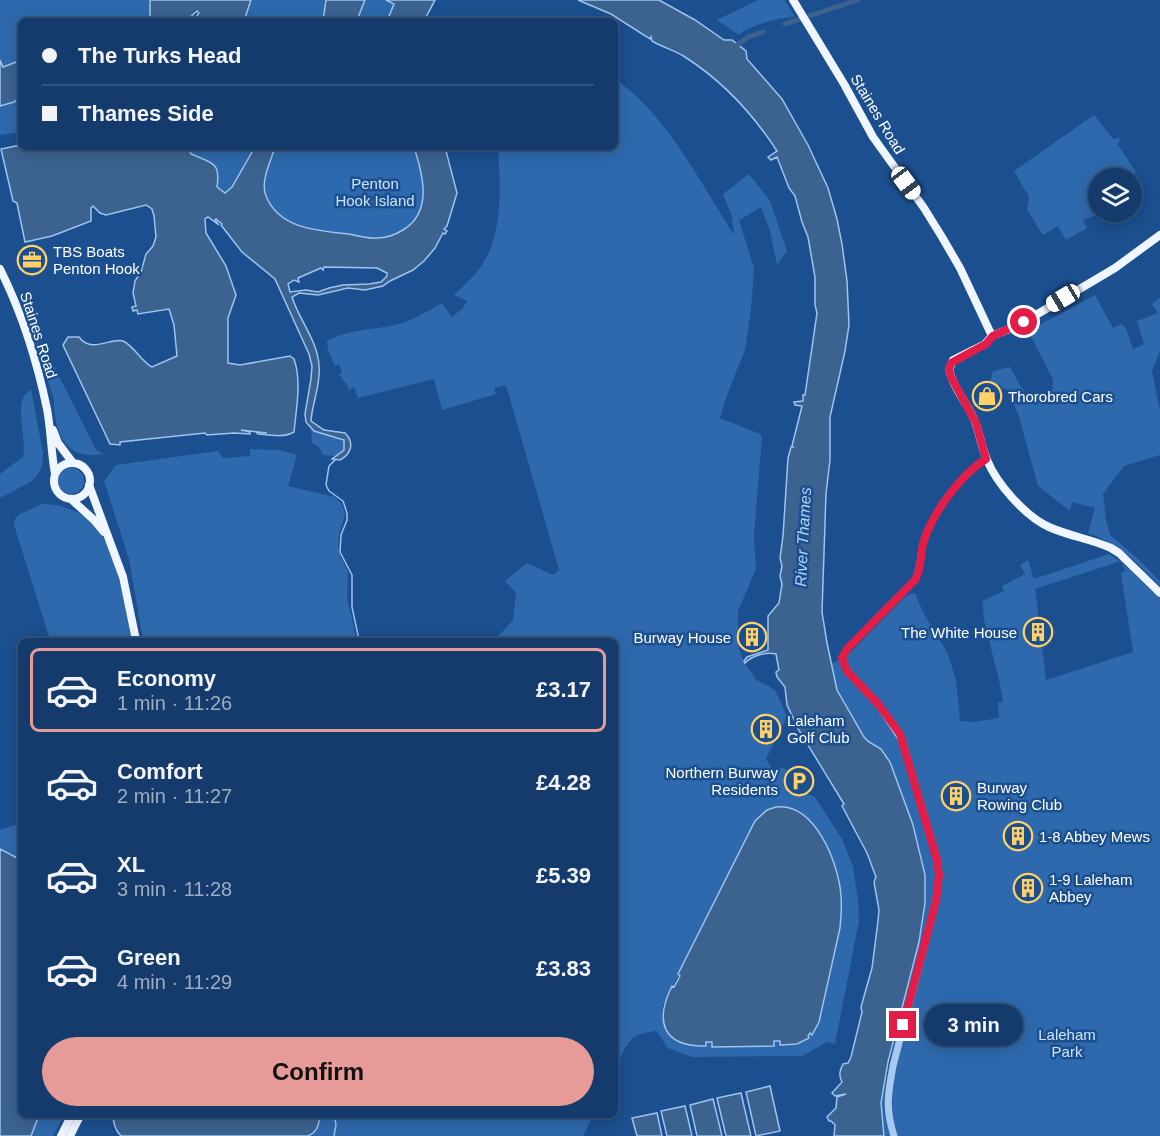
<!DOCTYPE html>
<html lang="en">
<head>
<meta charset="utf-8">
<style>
  body { margin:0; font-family:Helvetica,sans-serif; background:#214673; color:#f1f3f6; height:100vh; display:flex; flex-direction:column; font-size:22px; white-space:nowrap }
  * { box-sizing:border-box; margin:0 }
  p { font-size:20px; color:#9dadc1 }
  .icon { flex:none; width:33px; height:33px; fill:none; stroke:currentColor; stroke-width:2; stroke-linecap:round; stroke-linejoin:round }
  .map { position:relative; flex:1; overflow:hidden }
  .panel { position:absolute; left:18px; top:638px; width:600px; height:480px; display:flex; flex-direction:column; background:#143b6b; border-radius:9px; box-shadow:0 3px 15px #0003,0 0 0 2px #33557e }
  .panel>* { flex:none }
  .guide { position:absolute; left:18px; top:18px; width:600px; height:132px; border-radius:9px; box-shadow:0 3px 15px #0003,0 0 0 2px #33557e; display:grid; align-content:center; height:132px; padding:0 24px; background:#143b6b }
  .buttons { position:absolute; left:1088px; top:168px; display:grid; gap:12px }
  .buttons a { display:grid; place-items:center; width:54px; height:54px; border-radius:50%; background:#143b6b; box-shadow:0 3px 15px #0003,0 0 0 2px #33557e; font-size:30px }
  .end { position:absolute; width:27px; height:27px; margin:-14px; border:8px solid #e11d48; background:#fff; box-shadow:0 0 0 3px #fff }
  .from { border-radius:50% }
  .bubble { position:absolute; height:42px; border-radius:21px; background:#143b6b; box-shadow:0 3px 15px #0003,0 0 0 2px #33557e; font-size:20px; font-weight:700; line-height:42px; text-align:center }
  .car { position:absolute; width:18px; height:36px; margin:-18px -9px; border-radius:8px; box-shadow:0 0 4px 2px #0007; background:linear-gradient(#fff 24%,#345 0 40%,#fff 0 76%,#345 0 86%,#fff 0) }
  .guide b { display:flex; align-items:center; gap:21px; height:57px; font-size:22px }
  .guide b+b { border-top:2px solid #33557e }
  .guide i { width:15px; height:15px; background:#f1f3f6 }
  ul { padding:10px 0 0; list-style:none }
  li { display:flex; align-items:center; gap:18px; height:84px; margin:0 12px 9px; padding:0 12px; border:3px solid transparent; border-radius:9px }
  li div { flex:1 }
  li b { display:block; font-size:22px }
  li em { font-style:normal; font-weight:700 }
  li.current { border-color:#e69b98 }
  li>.icon { width:54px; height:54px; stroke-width:1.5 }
  .button { display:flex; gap:12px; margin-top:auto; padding:12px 24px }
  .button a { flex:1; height:69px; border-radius:36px; background:#e69b98; color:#111; font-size:24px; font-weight:700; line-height:69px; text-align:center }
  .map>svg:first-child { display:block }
  .green { fill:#2e69ad; fill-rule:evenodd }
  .water { fill:#3c6290; stroke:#9cc4f0; stroke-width:1.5; fill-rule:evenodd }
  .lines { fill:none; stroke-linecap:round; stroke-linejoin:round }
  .stream { stroke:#9cc4f0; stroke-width:1.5 }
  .canal { stroke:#3c6290; stroke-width:5 }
  .minor { stroke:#a9c9ee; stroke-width:7 }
  .major { stroke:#f0f6ff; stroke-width:8 }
  .route { stroke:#e11d48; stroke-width:8 }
  .labels { text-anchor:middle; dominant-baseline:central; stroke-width:5; stroke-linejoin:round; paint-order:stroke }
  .street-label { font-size:15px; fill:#fff; stroke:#1b4f8f }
  .park-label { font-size:15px; fill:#cfe3fa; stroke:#1b4f8f }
  .poi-label { font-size:15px; fill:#fff; stroke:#1b4f8f; text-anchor:start }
  .water-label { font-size:16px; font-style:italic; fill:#b5d3f5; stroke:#1b4f8f }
</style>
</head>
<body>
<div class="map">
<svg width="1160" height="1136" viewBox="0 0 1160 1136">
  <rect width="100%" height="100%" fill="#1b4f8f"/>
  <path class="green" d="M0,0H150V21H21V64L18,61L3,67L0,60Z
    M251,0H326L323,21H244Z
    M365,0H386L394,4L387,21H355Z
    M758,0H785L795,17C781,17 750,25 739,35L717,20Z
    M615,79C665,112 702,185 734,235L732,216L723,194L749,174L770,201L787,251L777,265L770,231L761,207L739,220L754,268L751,310L745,350L727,395L720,418L760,434L762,437L754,535L756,569L738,611V646L744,661L756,680L769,686L776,692L787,716L766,759L771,766L770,770L778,773L780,767L788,770L783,785L815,797L842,839L853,866L858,901L859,921L835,1044L827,1042L802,1056L692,1057L668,1048L656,1031C626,1034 627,1046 615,1070V640H495L513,620L516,593L505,581L527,563L553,575L559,570L506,385L494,388L496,394L442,410L434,379L358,398L354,387L349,390L346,383L344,382L339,374L342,373L339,364L335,366L328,350L327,341C349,329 372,330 395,325C411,321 427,312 442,303L452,317L462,309L467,301L454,295C464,285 476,275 483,263C504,230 500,184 498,147H615ZM781,807C798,807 808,818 817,831C863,897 831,965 810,1033L807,1036L774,1041L773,1046L712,1047V1042H706V1046L662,1018L663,1005L763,813Z
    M21,96V132L0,135V106L14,102Z
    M1094,115L1113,139L1120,138L1118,145L1136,172L1129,178H1098V212L1100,214L1083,220L1087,228L1066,240L1058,226L1043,235L1027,210L1029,197L1014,171Z
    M188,147H255L232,187L225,193L217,187C221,161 210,163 191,154Z
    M275,147H414C419,163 426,184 423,201C420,223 397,238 377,238C366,239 355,235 345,234C316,230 279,227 266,196C260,182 270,161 275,147Z
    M1095,295L1113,328L1121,324L1126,328L1133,349L1144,344L1137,321L1158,313L1152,304L1160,298V351L1152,371L1160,411V455L1124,466L1103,494L1106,520L1110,535L1137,558L1160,581V586C1136,562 1121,545 1088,533L1095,508L1072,502L1070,511L1038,486L1018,413L1005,388L1003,389L1000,385H989L993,371L1010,367L1026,395L1040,391L1041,395L1053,389V379L1028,331Z
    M42,342L96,450L104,454C78,458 63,450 56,422C54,412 55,403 52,393C47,377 40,360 36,343Z
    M31,389L43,453L42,466L38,474L32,481L0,498V474L23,457C27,440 16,411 24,396C26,393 29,392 31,389Z
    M311,429C321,434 335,434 344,440V449L335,456L323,455L318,446L312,443Z
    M250,449L280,450L297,455L288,486L334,497L341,503L345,513L338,539L339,553L348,572L347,599L357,640H143L129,559L104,481L116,465L218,451L223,458L250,456Z
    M58 481a13 13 0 1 1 26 0a13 13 0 1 1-26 0Z
    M42,504C62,503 87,514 99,530C116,553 127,612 132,640H50L14,525L15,519L20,514Z
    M1109,554C1129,566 1142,584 1160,598V1136H884L881,1103L911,968L925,875L913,825L891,766L869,742L857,726L837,690L831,664L848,655L907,595L915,593L923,612L948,654L956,680L960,721L973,722L999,718L998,702H1003C999,674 990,648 984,620C982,613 985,608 982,601L1004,591L1002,586L1025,574L1020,565L1028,560L1034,579ZM1121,561L1125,571L1121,573L1133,652L1046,680L1042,645L1034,644C1030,627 1038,627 1038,615C1038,606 1036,598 1035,589Z
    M21,823V860L0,849V830Z
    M39,1115H64L53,1136H31Z
    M319,1115H593L583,1136H308L319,1117Z"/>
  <path class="water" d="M150,0H251L244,21H193L199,13L197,11L186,21H150Z
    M326,0H365L357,20L323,21Z
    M386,0H435L424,21H387L394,4Z
    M578,0H659L695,20L724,40H732L746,51L747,59L782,99L808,145L828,188L837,219L842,244L847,281L849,325L845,351L830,417V460L826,494L822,612L827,643L837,690L864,737L869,742L881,749L890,762L913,825L925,875V903L919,942L888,1062L881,1103L884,1136H834L835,1125L831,1121H829L827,1117L836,1108L837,1097L846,1094L835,1096L832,1093L842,1082C839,1076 839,1072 843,1064L848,1063L851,1057L862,1012L861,1007L872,968L878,921L879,910L874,882L876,877L867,853L842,806L844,804L797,727L802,724V722L797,726L787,705L785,687L777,677L776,672L779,670L776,654C766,652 753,655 745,663L744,661L747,657L768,650V616L779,603L782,584L780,576L782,566L780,558L783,536L788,458L791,447H793L792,446L802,406L795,405L794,402L803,401V395H805L817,313L815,305V277L808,237L802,222L795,196L789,188L777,157L771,160L768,157L777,151C753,114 724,82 685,57C674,50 662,47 652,41L651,37L650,39L611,14Z
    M0,60L3,67L19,61L21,64V96L14,102L0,106Z
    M21,145V147H188L191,154C211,163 221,161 217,187L225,193L232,187L255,147H275C271,161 260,181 266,196C279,229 319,231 349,234C358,236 368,239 377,238C385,238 395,235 403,230C433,212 423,175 414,147H445L457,193L447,226L444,229L447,231L445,234L443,233L435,248L424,261L413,270L390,281L383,286L365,290L348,288L318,295L299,293L292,297C299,320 318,341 319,366C321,385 312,403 311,421L324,430L345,433C355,443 351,454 340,460L332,459L344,450V440L314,431L306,422L305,414L311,379L312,366L309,354L275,279L242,252L221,225L222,224L216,219L215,220L219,225L208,217L205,219L206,233L226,266L236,295L228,318V363L240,365L290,356L294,359C302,381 296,410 294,432C284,438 269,435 258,434L256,432L267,433L241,430L250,432V434L234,433L207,435L205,433L120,442V445L110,444L63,345L68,337H79C91,354 112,337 123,341C134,346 141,361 152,367L177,356L174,325L169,309L138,314L137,310L133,311L132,307L136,306L133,293L135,281L141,272L146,254L153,246L156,237L154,216L152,209L146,205L106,215L100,213L93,206L91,208V221L52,236L25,242L17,203L13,201L1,149ZM324,267L377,268L387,273V276L381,282L369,284L343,285L329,288L318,292L306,290L290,292L288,284L294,280L299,282L298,278L321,268L323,270Z
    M776,807C815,802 839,864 841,896C842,907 841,917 840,928L819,1022L812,1035L810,1033L808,1036L809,1038L797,1044L780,1045V1041H774V1046L712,1047V1042H706V1046C663,1047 654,1022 672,986L674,987L680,976L678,974L755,821L767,810Z
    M0,849L21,860V1114L39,1115L31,1136H0Z
    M770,1086L780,1131L756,1136L746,1092Z
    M741,1093L751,1136H726L717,1098Z
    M713,1099L722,1136H697L690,1105Z
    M685,1106L692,1136H667L661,1111Z
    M657,1113L662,1136H637L632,1118Z
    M319,1115C320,1124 317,1132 308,1136H121C115,1130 113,1123 113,1114Z"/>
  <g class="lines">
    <path class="stream" d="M335,460L329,466L326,485L329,491L343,501L347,513V520L341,535L340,552L352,575V607L359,640
      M334,1136L336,1125L334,1114"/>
    <path class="canal" d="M785,24L858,0
      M733,48L748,37L763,32"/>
    <path class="minor" d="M894,1136C885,1108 888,1094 893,1066L936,901L939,875L937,859L902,740L879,705L847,671L842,658L847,649L915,580C921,568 920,557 923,544C931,515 960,475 986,459"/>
    <path class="major" d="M793,0L844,84L873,137L924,208L942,237L960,268L992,336
      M1160,235L1115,268L1019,325L992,336L985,344L953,360L949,370C954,390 969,405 976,424C980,436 982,448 987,460C997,484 1025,516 1049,527C1069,536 1091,539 1111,548L1119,553L1160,593
      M0,269C22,313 37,361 47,409C51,430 51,452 55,474
      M53,430L58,443L73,463
      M54 481a18 18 0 1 1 36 0a18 18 0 1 1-36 0Z
      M89,485L123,577L136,640
      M71,499L94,520L104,532
      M61,1136L72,1114
      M70,1136L81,1114"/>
  </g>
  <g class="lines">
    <path class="route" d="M903,1025L936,901L939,875L937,860L900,734L879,705L847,671L842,658L847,649L915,580C922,568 920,557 923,544C931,515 960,475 986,459L976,423L951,377L949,370L951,363L986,344L993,336L1024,322"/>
  </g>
  <defs>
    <g id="office-ring" transform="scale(1.5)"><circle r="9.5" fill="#1b4f8f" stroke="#ffd166" stroke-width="1.5"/><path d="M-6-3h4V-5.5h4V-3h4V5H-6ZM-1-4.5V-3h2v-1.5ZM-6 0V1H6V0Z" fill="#ffd166"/></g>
    <g id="shop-ring" transform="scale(1.5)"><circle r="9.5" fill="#1b4f8f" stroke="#ffd166" stroke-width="1.5"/><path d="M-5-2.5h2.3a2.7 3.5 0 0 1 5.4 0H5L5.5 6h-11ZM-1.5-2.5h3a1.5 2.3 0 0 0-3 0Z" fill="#ffd166"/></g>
    <g id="building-ring" transform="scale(1.5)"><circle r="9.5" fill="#1b4f8f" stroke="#ffd166" stroke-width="1.5"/><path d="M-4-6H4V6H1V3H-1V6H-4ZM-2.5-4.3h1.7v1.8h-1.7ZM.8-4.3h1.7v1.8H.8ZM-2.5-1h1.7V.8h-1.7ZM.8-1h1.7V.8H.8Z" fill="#ffd166"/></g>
    <g id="parking-ring" transform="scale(1.5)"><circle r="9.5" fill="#1b4f8f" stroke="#ffd166" stroke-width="1.5"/><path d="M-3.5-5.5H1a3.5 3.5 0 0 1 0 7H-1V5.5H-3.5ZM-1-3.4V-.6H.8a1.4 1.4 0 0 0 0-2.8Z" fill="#ffd166"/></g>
  </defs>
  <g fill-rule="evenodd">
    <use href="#office-ring" x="32" y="260"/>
    <use href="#shop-ring" x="987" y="396"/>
    <use href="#building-ring" x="1038" y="632"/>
    <use href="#building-ring" x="752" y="637"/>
    <use href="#building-ring" x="766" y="729"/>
    <use href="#parking-ring" x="799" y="781"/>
    <use href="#building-ring" x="956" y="796"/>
    <use href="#building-ring" x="1018" y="836"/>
    <use href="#building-ring" x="1028" y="888"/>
  </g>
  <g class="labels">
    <g class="street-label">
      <text transform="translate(878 114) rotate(59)">Staines Road</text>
      <text transform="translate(39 335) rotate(72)">Staines Road</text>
    </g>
    <g class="park-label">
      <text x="375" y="183">Penton<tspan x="375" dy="17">Hook Island</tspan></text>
      <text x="1067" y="1034">Laleham<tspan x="1067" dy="17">Park</tspan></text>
    </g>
    <g class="poi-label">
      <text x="53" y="251">TBS Boats<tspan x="53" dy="17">Penton Hook</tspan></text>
      <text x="1008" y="396">Thorobred Cars</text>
      <text x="1017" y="632" text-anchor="end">The White House</text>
      <text x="731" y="637" text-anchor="end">Burway House</text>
      <text x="787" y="720">Laleham<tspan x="787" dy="17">Golf Club</tspan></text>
      <text x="778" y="772" text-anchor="end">Northern Burway<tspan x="778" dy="17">Residents</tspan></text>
      <text x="977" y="787">Burway<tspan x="977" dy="17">Rowing Club</tspan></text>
      <text x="1039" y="836">1-8 Abbey Mews</text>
      <text x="1049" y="879">1-9 Laleham<tspan x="1049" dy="17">Abbey</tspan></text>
    </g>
    <g class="water-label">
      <text transform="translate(803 537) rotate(-87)">River Thames</text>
    </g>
  </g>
</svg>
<div class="buttons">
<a><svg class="icon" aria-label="layers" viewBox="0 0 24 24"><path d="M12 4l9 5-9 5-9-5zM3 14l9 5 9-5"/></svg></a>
</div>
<i class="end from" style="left:1024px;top:322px"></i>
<i class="end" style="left:903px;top:1025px"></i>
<div class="bubble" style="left:924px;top:1004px;width:99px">3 min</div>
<i class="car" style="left:906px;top:183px;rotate:143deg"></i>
<i class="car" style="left:1063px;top:298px;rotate:239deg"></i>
<div class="guide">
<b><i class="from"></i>The Turks Head</b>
<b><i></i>Thames Side</b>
</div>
<section class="panel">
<ul>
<li class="current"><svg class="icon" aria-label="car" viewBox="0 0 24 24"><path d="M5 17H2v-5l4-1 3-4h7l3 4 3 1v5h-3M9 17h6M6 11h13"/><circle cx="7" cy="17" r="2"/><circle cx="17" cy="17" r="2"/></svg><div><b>Economy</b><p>1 min · 11:26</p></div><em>£3.17</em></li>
<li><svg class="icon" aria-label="car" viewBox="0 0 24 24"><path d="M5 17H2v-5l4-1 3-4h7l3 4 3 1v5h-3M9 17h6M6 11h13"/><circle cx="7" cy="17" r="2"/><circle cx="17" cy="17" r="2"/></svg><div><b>Comfort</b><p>2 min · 11:27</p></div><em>£4.28</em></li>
<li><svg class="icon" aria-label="car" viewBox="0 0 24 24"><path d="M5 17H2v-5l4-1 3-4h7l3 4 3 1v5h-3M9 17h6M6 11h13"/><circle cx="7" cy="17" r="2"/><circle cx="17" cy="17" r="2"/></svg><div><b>XL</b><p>3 min · 11:28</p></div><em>£5.39</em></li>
<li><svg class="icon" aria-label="car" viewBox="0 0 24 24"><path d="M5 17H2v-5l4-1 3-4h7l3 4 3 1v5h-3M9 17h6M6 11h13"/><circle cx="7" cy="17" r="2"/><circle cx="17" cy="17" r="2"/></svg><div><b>Green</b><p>4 min · 11:29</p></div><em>£3.83</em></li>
</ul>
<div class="button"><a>Confirm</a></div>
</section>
</div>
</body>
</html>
